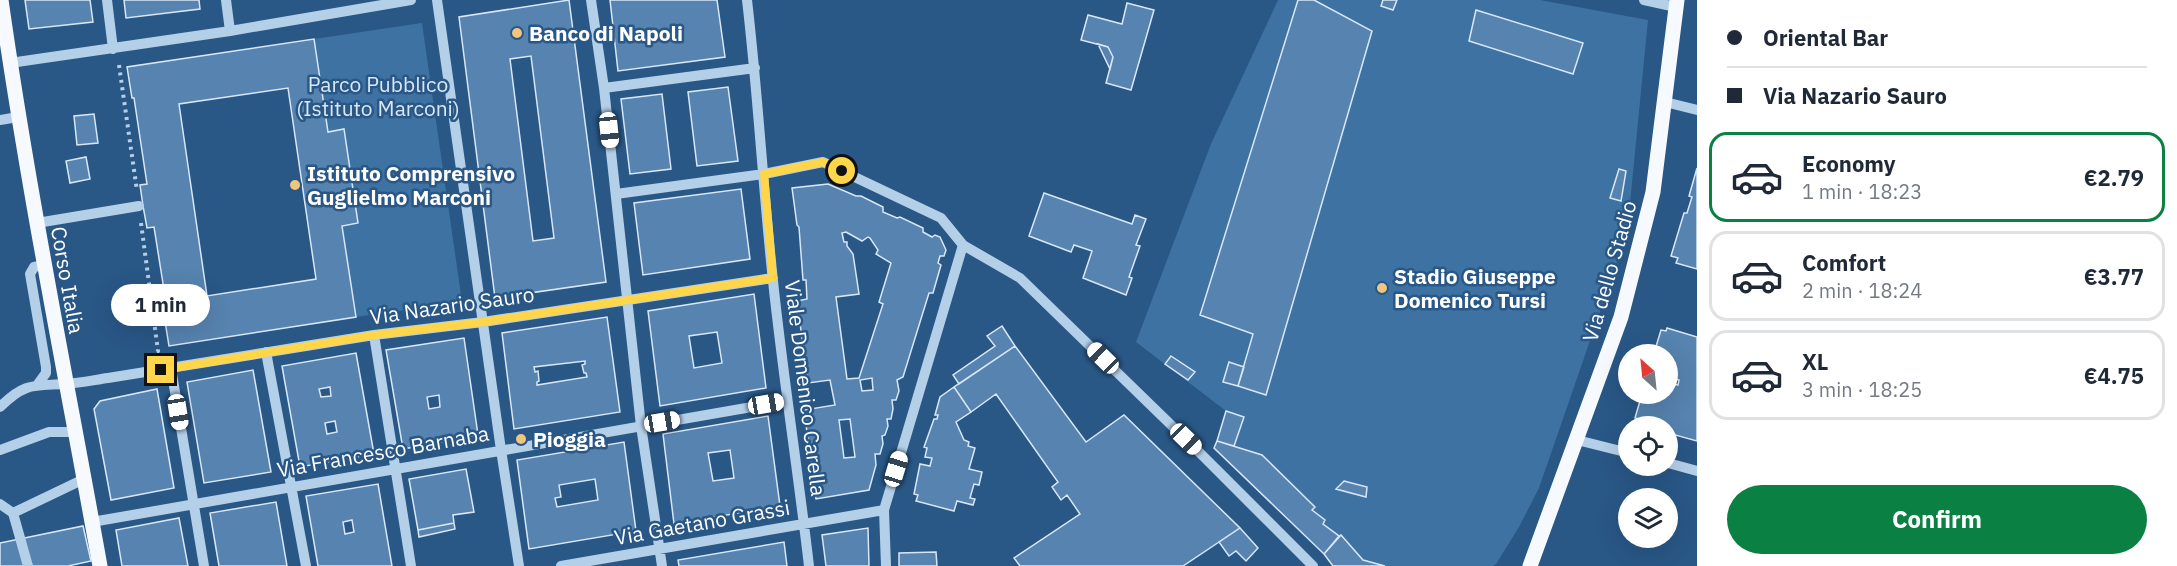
<!DOCTYPE html>
<html lang="en">
<head>
<meta charset="utf-8">
<style>
  body { margin:0; font-family:"IBM Plex Sans",sans-serif; background:#f2f2f3; color:#1f2937; height:100vh; display:flex; flex-direction:column; font-size:22px; white-space:nowrap }
  * { box-sizing:border-box; margin:0 }
  p { font-size:20px; color:#747a83 }
  .icon { flex:none; width:33px; height:33px; fill:none; stroke:currentColor; stroke-width:2; stroke-linecap:round; stroke-linejoin:round }
  .map { position:relative; flex:1; overflow:hidden }
  .details { display:flex; flex-direction:column; background:#fff; width:480px }
  .details>* { flex:none }
  .hud { display:grid; align-content:center; height:132px; padding:0 30px; background:#fff }
  .needle { width:39px; rotate:333deg }
  .tools { position:absolute; left:1618px; top:344px; display:grid; gap:12px }
  .tools a { display:grid; place-items:center; width:60px; height:60px; border-radius:50%; background:#fff; box-shadow:0 6px 24px #0002; font-size:30px }
  .end { position:absolute; width:27px; height:27px; margin:-14px; border:8px solid #ffd54a; background:#111; box-shadow:0 0 0 3px #111 }
  .from { border-radius:50% }
  .bubble { position:absolute; height:42px; border-radius:21px; background:#fff; box-shadow:0 6px 24px #0002; font-size:20px; font-weight:700; line-height:42px; text-align:center }
  .car { position:absolute; width:18px; height:36px; margin:-18px -9px; border-radius:8px; box-shadow:0 0 4px 2px #0007; background:linear-gradient(#fff 24%,#345 0 40%,#fff 0 76%,#345 0 86%,#fff 0) }
  .hud b { display:flex; align-items:center; gap:21px; height:57px; font-size:22px }
  .hud b+b { border-top:2px solid #e0e1e3 }
  .hud i { width:15px; height:15px; background:#1f2937 }
  ul { padding:0; list-style:none }
  li { display:flex; align-items:center; gap:18px; height:90px; margin:0 12px 9px; padding:0 18px; border:3px solid #e0e1e3; border-radius:18px }
  li div { flex:1 }
  li b { display:block; font-size:22px }
  li em { font-style:normal; font-weight:700 }
  li.selected { border-color:#0b8043 }
  li>.icon { width:54px; height:54px; stroke-width:1.5 }
  .primary-button { display:flex; gap:12px; margin-top:auto; padding:12px 30px }
  .primary-button a { flex:1; height:69px; border-radius:36px; background:#0b8043; color:#fff; font-size:24px; font-weight:700; line-height:69px; text-align:center }
  main { display:flex; flex:1; min-height:0 }
  .map>svg:first-child { display:block }
  .green { fill:#3e72a2 }
  .building { fill:#5683af; stroke:#d8e7f6; stroke-width:1.5; fill-rule:evenodd }
  .lines { fill:none; stroke-linecap:round; stroke-linejoin:round }
  .path { stroke:#b4cfe8; stroke-width:4; stroke-dasharray:3 4.5; stroke-linecap:butt }
  .minor { stroke:#b4cfe8; stroke-width:10 }
  .major { stroke:#f6fafe; stroke-width:15 }
  .route { stroke:#ffd54a; stroke-width:8 }
  .poi-dot { fill:#efc67b; stroke:#295786; stroke-width:2 }
  .labels { text-anchor:middle; dominant-baseline:central; stroke-width:5; stroke-linejoin:round; paint-order:stroke }
  .poi-label { font-size:21px; font-weight:bold; fill:#fff; stroke:#295786; text-anchor:start }
  .park-label { font-size:21px; fill:#d8e7f6; stroke:#295786 }
  .street-label { font-size:21px; fill:#fff; stroke:#295786 }
</style>
</head>
<body>
<main>
<div class="map">
<svg width="1697" height="566" viewBox="0 0 1697 566">
  <rect width="100%" height="100%" fill="#295786"/>
  <path class="green" d="M1278,0H1540L1648,20L1627,234L1539,488L1519,527L1496,564L1493,566H1333L1324,554L1214,448L1226,411L1136,342L1211,144Z
    M422,23L462,302L356,317L314,39Z"/>
  <path class="building" d="M25,0H90L93,22L29,29Z
    M124,0H199L200,9L126,18Z
    M569,0L606,282L495,298L459,17ZM531,56L554,238L533,241L510,59Z
    M610,0H717L725,57L618,71Z
    M1298,0H1314L1372,31L1266,395L1238,386L1253,334L1200,315Z
    M1383,0H1397L1393,10L1381,6Z
    M1127,3L1154,10L1131,90L1106,83L1113,57L1108,47L1081,40L1088,15L1122,24Z
    M1476,10L1583,43L1573,74L1469,41Z
    M314,39L328,132L344,129L358,223L342,226L356,317L169,346L164,315H168L154,227L147,228L143,206L140,185L147,184L134,98H132L127,67ZM288,88L316,279L207,296L179,104Z
    M1098,44L1108,47L1113,57L1110,69Z
    M728,87L738,161L697,166L688,92Z
    M662,94L671,169L630,174L621,99Z
    M94,114L98,143L77,145L74,116Z
    M86,157L90,179L70,183L66,161Z
    M1697,168V269L1676,263L1678,258L1671,256L1684,213H1687L1692,197L1689,196Z
    M1619,169L1626,171L1621,201L1610,198Z
    M828,184L856,196H861L883,207V212L897,218L900,217L923,228V232L932,237L935,235L940,237L946,250L944,256H940L938,263L941,265L933,293H929L903,377L897,380L899,391L896,400H892L893,409L891,419H887L888,426L885,435L882,436L883,444L880,454H875L876,465L869,490L816,499L804,410L835,405L830,380L808,383L797,301L807,299L806,280H803L799,227L797,225L792,188ZM846,232L862,241L868,237L870,238L878,250L876,254L891,263L879,302L883,304L859,378L847,379L836,297L859,294L853,254L847,246V242H844L842,233ZM872,378L873,390L862,391L860,380ZM850,419L855,457L844,458L839,420Z
    M741,189L750,259L643,275L634,203Z
    M1044,193L1132,224L1135,215L1146,219L1136,245L1140,246L1129,277L1132,278L1126,295L1083,278L1092,251L1074,245L1071,252L1029,236Z
    M754,294L766,388L660,406L648,311ZM717,332L722,363L694,368L689,336Z
    M607,317L620,412L514,429L502,333ZM585,361V364L582,365L584,373H586L587,377L537,385V382L539,381L538,371L535,372L534,367Z
    M1002,326L1015,346L959,384L953,375L995,346L987,336Z
    M1667,328L1697,337V441L1668,433V426L1639,424L1640,419L1635,418L1642,394L1668,393L1671,383L1678,385L1679,380L1672,378L1674,372L1670,371V369L1668,368V354L1654,353L1661,330L1666,331Z
    M464,338L478,435L403,449L386,350ZM439,395L440,407L429,409L427,397Z
    M1015,346L1086,442L1124,415L1240,528L1183,566H1020L1014,558L1080,514L1067,495L1061,500L1052,487L1058,482L996,394L971,412L954,387Z
    M356,353L374,454L300,467L282,366ZM330,387L331,396L321,397L319,389ZM335,421L337,432L327,434L325,423Z
    M1171,356L1195,372L1188,380L1165,364Z
    M1229,362L1244,367L1238,386L1223,382Z
    M253,370L271,472L204,483L187,382Z
    M954,387L971,412L956,422L964,440L969,442L968,446L975,448L969,469L982,472L979,485L974,484L970,498L975,499L973,505L957,501L954,511L916,501L918,495L914,494L920,464L930,466L932,458L925,457L927,448L924,447L934,419H937L938,415H935L940,397Z
    M157,389L174,488L111,500L94,409L100,401Z
    M1226,411L1244,417L1234,446L1217,441Z
    M768,416L780,506L674,524L663,434ZM730,450L734,478L713,481L708,453Z
    M1217,441L1262,455L1315,507L1312,510L1325,520L1323,524L1339,536L1324,554L1214,448Z
    M624,442L636,531L529,549L517,460ZM595,479L598,500L557,507L555,498L561,497L559,485Z
    M466,469L474,512L453,515L454,523L418,530L409,479Z
    M1344,481L1367,487L1366,497L1336,489Z
    M378,484L392,566H318L306,496ZM352,520L354,532L345,534L343,522Z
    M276,502L287,566H219L210,513Z
    M179,518L188,566H122L116,530Z
    M454,523L455,529L419,537L418,530Z
    M83,526L91,561L68,566H0V543Z
    M868,528L869,566H826L822,535Z
    M1240,528L1258,548L1246,561L1236,551L1229,556L1219,542Z
    M1341,535L1363,560L1385,566H1333L1324,554Z
    M784,542L787,566H679L678,560Z
    M936,552L937,566H899V553Z"/>
  <g class="lines">
    <path class="path" d="M119,65L137,191
      M141,223L158,351L154,352"/>
    <path class="minor" d="M107,0L113,49
      M226,0L230,31
      M437,0L501,450L519,566
      M591,0L604,88L641,426L662,566
      M747,0C758,94 763,188 773,281C783,376 798,471 809,566
      M1644,0L1676,7
      M10,63L230,31L411,0
      M604,88L755,68
      M1665,102L1697,110
      M0,120L18,117
      M616,194L764,174L823,162L941,218L963,245L1020,278L1202,455L1313,566
      M37,223L139,206
      M374,335L411,566
      M266,352L306,566
      M171,368L204,566
      M38,384L46,373V367L30,274L34,267L44,265
      M0,407C25,382 34,386 65,384C80,383 94,380 108,378L374,335L483,322L773,278
      M1577,440L1629,453
      M0,450L49,432H75
      M1668,463L1697,471
      M0,504L13,513L28,566
      M13,513L84,479
      M92,522L786,401
      M561,566L884,510
      M886,566L884,510L963,245"/>
    <path class="major" d="M1,0C28,190 66,377 100,566
      M1530,566L1621,317L1653,192L1677,0"/>
  </g>
  <g class="lines">
    <path class="route" d="M161,370L374,335L483,322L773,278L764,174L823,162L842,171"/>
  </g>
  <g class="poi-dot">
    <circle cx="517" cy="33" r="6"/>
    <circle cx="295" cy="185" r="6"/>
    <circle cx="1382" cy="288" r="6"/>
    <circle cx="521" cy="439" r="6"/>
  </g>
  <g class="labels">
    <g class="poi-label">
      <text x="529" y="33">Banco di Napoli</text>
      <text x="307" y="173">Istituto Comprensivo<tspan x="307" dy="24">Guglielmo Marconi</tspan></text>
      <text x="1394" y="276">Stadio Giuseppe<tspan x="1394" dy="24">Domenico Tursi</tspan></text>
      <text x="533" y="439">Pioggia</text>
    </g>
    <g class="park-label">
      <text x="378" y="84">Parco Pubblico<tspan x="378" dy="24">(Istituto Marconi)</tspan></text>
    </g>
    <g class="street-label">
      <text transform="translate(1609 271) rotate(-74)">Via dello Stadio</text>
      <text transform="translate(68 280) rotate(80)">Corso Italia</text>
      <text transform="translate(452 305) rotate(-8)">Via Nazario Sauro</text>
      <text transform="translate(806 388) rotate(83)">Viale Domenico Carella</text>
      <text transform="translate(383 451) rotate(-10)">Via Francesco Barnaba</text>
      <text transform="translate(702 522) rotate(-10)">Via Gaetano Grassi</text>
    </g>
  </g>
</svg>
<div class="tools">
<a><svg class="needle" viewBox="-14 -14 28 28"><path d="M0-13l5 13h-10z" fill="#e53935"/><path d="M0 13l5-13h-10z" fill="#747a83"/></svg></a>
<a><svg class="icon" aria-label="locate" viewBox="0 0 24 24"><circle cx="12" cy="12" r="6"/><path d="M12 2v4M12 18v4M2 12h4M18 12h4"/></svg></a>
<a><svg class="icon" aria-label="layers" viewBox="0 0 24 24"><path d="M12 4l9 5-9 5-9-5zM3 14l9 5 9-5"/></svg></a>
</div>
<i class="end from" style="left:842px;top:171px"></i>
<i class="end" style="left:161px;top:370px"></i>
<div class="bubble" style="left:111px;top:284px;width:99px">1 min</div>
<i class="car" style="left:609px;top:130px;rotate:174deg"></i>
<i class="car" style="left:1103px;top:358px;rotate:314deg"></i>
<i class="car" style="left:766px;top:404px;rotate:80deg"></i>
<i class="car" style="left:178px;top:412px;rotate:171deg"></i>
<i class="car" style="left:662px;top:422px;rotate:80deg"></i>
<i class="car" style="left:1186px;top:439px;rotate:134deg"></i>
<i class="car" style="left:896px;top:469px;rotate:17deg"></i>
</div>
<section class="details">
<div class="hud">
<b><i class="from"></i>Oriental Bar</b>
<b><i></i>Via Nazario Sauro</b>
</div>
<ul>
<li class="selected"><svg class="icon" aria-label="car" viewBox="0 0 24 24"><path d="M5 17H2v-5l4-1 3-4h7l3 4 3 1v5h-3M9 17h6M6 11h13"/><circle cx="7" cy="17" r="2"/><circle cx="17" cy="17" r="2"/></svg><div><b>Economy</b><p>1 min · 18:23</p></div><em>€2.79</em></li>
<li><svg class="icon" aria-label="car" viewBox="0 0 24 24"><path d="M5 17H2v-5l4-1 3-4h7l3 4 3 1v5h-3M9 17h6M6 11h13"/><circle cx="7" cy="17" r="2"/><circle cx="17" cy="17" r="2"/></svg><div><b>Comfort</b><p>2 min · 18:24</p></div><em>€3.77</em></li>
<li><svg class="icon" aria-label="car" viewBox="0 0 24 24"><path d="M5 17H2v-5l4-1 3-4h7l3 4 3 1v5h-3M9 17h6M6 11h13"/><circle cx="7" cy="17" r="2"/><circle cx="17" cy="17" r="2"/></svg><div><b>XL</b><p>3 min · 18:25</p></div><em>€4.75</em></li>
</ul>
<div class="primary-button"><a>Confirm</a></div>
</section>
</main>
</body>
</html>
